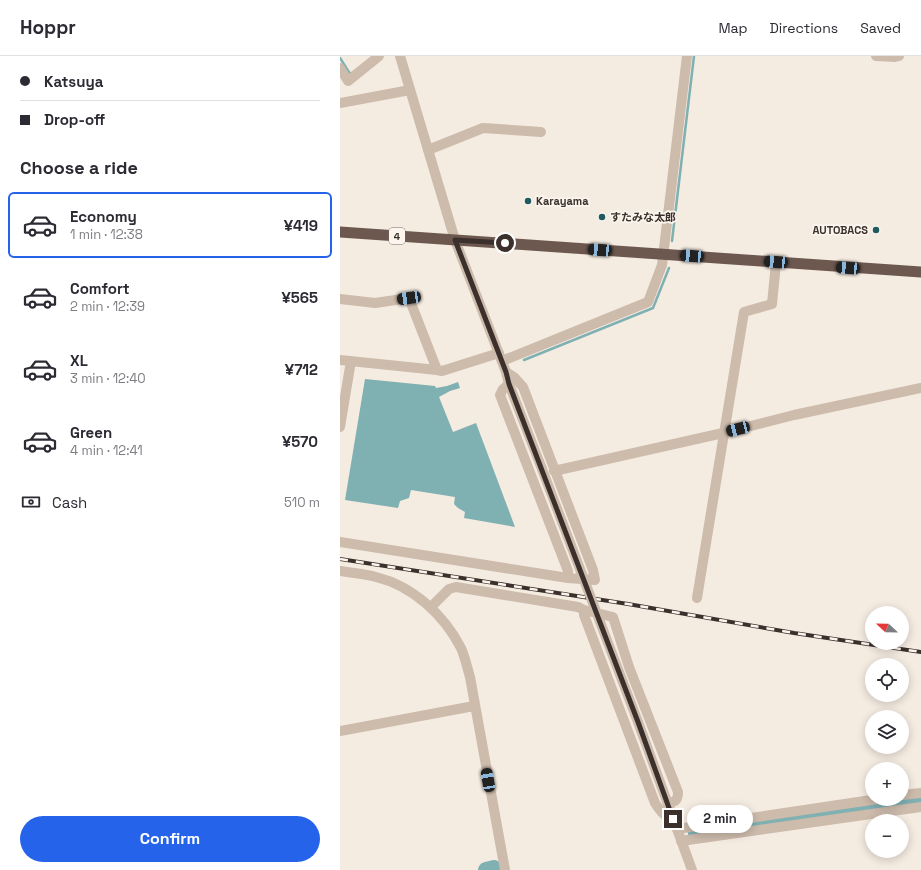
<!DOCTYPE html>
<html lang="en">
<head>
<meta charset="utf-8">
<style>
  body { margin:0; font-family:"Space Grotesk","Noto Sans JP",sans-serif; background:#f2f2f3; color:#2b2b33; height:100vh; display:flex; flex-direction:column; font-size:15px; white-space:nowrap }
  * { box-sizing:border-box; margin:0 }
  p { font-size:13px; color:#7c7c81 }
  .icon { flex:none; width:22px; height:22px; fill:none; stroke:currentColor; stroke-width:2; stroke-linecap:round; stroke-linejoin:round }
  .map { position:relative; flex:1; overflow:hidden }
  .sheet { display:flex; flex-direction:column; background:#fff; width:340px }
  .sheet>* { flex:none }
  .top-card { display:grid; align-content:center; height:88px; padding:0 20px; background:#fff }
  .needle { width:26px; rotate:292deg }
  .buttons { position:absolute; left:525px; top:550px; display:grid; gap:8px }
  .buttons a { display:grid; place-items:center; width:44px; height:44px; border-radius:50%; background:#fff; box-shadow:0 2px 10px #0003; font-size:20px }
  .end { position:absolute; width:18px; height:18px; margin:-9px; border:5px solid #3b302b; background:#fff; box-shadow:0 0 0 2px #fff }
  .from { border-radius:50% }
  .bubble { position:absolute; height:28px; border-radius:14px; background:#fff; box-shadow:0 2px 10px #0003; font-size:13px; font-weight:600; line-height:28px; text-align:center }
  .car { position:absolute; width:12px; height:24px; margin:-12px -6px; border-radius:5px; box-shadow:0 0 3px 1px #0007; background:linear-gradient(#222 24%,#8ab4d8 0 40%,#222 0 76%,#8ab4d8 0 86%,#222 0) }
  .top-card b { display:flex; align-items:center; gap:14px; height:38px; font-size:15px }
  .top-card b+b { border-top:1px solid #e1e1e2 }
  .top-card i { width:10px; height:10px; background:#2b2b33 }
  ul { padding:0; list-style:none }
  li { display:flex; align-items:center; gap:12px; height:66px; margin:0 8px 6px; padding:0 12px; border:2px solid transparent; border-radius:6px }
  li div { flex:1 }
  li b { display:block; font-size:15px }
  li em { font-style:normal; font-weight:600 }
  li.selected { border-color:#2563eb }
  li>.icon { width:36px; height:36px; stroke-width:1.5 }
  h2 { padding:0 20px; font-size:18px; line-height:48px }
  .pay { display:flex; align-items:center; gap:10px; height:44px; padding:0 20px; font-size:15px }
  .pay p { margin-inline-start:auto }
  .button { display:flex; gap:8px; margin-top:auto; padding:8px 20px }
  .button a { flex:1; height:46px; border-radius:24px; background:#2563eb; color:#fff; font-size:16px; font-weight:600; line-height:46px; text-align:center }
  header { display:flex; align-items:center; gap:24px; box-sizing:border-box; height:56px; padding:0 20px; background:#fff; border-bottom:1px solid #e1e1e2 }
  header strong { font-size:19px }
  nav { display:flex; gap:22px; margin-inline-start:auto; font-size:14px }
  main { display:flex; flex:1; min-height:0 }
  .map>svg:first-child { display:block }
  .water { fill:#7fb0b2 }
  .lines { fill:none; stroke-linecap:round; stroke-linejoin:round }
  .stream { stroke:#7fb0b2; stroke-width:2.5 }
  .river { stroke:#7fb0b2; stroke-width:16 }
  .minor { stroke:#cdbbac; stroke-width:10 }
  .tertiary { stroke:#cdbbac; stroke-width:10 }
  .trunk { stroke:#6c584f; stroke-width:11 }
  .rail-casing { stroke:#3b302b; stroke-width:4 }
  .rail { stroke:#fbf5ee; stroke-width:2.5; stroke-dasharray:8; stroke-linecap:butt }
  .tertiary-bridge { stroke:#cdbbac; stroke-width:10 }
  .route { stroke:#3b302b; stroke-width:5 }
  .poi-dot { fill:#1f5a5e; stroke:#fbf5ee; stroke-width:1.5 }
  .labels { text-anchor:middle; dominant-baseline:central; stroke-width:3.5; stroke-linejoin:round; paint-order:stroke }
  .shield { fill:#fbf5ee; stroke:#756b66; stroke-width:1 }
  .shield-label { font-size:10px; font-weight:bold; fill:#3b302b }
  .poi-label { font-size:11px; font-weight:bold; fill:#3b302b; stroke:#fbf5ee; text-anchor:start }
</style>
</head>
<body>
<header>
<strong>Hoppr</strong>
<nav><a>Map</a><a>Directions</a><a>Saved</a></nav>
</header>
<main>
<section class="sheet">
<div class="top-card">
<b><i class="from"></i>Katsuya</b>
<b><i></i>Drop-off</b>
</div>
<h2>Choose a ride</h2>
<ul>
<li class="selected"><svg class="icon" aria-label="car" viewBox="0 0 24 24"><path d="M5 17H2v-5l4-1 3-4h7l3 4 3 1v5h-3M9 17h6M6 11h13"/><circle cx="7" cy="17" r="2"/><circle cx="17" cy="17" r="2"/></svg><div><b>Economy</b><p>1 min · 12:38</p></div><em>¥419</em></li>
<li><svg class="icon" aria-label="car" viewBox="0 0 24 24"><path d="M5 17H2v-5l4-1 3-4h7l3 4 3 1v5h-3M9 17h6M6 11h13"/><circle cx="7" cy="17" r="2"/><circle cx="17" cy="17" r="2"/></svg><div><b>Comfort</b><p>2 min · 12:39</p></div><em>¥565</em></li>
<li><svg class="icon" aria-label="car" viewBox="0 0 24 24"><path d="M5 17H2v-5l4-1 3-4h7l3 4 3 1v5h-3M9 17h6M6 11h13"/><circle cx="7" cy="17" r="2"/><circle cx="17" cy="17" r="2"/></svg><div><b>XL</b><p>3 min · 12:40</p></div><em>¥712</em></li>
<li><svg class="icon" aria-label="car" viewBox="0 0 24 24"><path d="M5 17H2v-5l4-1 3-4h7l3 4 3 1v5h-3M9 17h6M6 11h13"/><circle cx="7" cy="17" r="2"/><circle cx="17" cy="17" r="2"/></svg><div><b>Green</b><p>4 min · 12:41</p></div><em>¥570</em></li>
</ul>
<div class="pay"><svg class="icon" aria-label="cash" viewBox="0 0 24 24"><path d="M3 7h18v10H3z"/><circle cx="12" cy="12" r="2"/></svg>Cash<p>510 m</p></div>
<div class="button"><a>Confirm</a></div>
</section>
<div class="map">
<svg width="581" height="814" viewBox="0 0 581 814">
  <rect width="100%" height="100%" fill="#f4ebe1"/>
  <path class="water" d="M25,323L95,330L96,332L107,330L118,326L120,332L110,335L99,341L113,376L136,367L175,471L124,462L125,456L118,452L114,448L115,441L71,434L69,442L60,445L58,452L5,444Z"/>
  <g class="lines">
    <path class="stream" d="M0,2L10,18L11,17
      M332,185L354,0
      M184,304L313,252L329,212"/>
    <path class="river" d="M356,777L581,743
      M146,814L154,812"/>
    <path class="minor" d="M536,0L555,1L559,0
      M0,12L8,25L39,0
      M0,47L70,34
      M88,94L143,72L201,76
      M0,243L35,247L69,242L97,314L0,304
      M162,305L308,246L322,209L347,0
      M97,314L102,315L159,297
      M169,328L163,333L160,339L228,515V522
      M0,371L11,305
      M214,415L383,377L454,359L581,332
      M0,486L228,522L255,524L253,514L183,331L175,322L166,316
      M357,542L404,256L432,248L436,207
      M91,551L109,533L116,531L238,551L244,554
      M562,739L581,737
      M328,748C335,745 338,745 338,736L289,611L273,561L244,554V559L315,747C321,756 323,759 333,763
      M337,773L538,743
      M341,785L581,751"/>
    <path class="tertiary" d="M60,0L115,184L166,316L169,328L202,413
      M0,515C12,517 25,518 36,521C73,530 104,559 121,592C125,601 127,611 130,621L165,814
      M298,666L352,814
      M0,675L134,650"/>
    <path class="trunk" d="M0,176L581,216"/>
    <g class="rail-casing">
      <path id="rail" d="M0,503L288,548L454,577L581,596"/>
    </g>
    <use href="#rail" class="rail"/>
    <path class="tertiary-bridge" d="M202,413L298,666"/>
  </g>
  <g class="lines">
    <path class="route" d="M165,187L115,184L166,316L169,328L298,666L333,763"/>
  </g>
  <g class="poi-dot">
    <circle cx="188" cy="145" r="4"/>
    <circle cx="262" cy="161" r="4"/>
    <circle cx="536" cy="174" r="4"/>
  </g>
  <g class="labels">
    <rect class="shield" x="49" y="172" width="16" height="16" rx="3"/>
    <g class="shield-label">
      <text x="57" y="180">4</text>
    </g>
    <g class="poi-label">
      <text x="196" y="145">Karayama</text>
      <text x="270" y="161">すたみな太郎</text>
      <text x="528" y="174" text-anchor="end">AUTOBACS</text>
    </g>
  </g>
</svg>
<div class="buttons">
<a><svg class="needle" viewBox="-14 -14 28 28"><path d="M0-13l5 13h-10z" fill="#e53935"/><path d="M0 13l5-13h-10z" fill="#7c7c81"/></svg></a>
<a><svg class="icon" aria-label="locate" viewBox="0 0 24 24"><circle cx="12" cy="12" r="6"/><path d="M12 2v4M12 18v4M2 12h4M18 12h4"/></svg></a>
<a><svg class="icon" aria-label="layers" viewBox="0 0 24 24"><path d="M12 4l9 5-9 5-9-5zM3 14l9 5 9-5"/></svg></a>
<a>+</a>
<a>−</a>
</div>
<i class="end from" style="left:165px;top:187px"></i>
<i class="end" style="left:333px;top:763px"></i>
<div class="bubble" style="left:347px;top:749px;width:66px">2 min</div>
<i class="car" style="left:260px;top:194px;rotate:274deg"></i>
<i class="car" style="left:352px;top:200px;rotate:274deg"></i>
<i class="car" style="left:436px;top:206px;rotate:274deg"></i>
<i class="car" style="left:508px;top:212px;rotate:274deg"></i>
<i class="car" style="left:69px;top:242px;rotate:262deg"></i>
<i class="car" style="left:398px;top:373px;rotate:256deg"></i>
<i class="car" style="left:148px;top:724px;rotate:350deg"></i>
</div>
</main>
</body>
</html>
